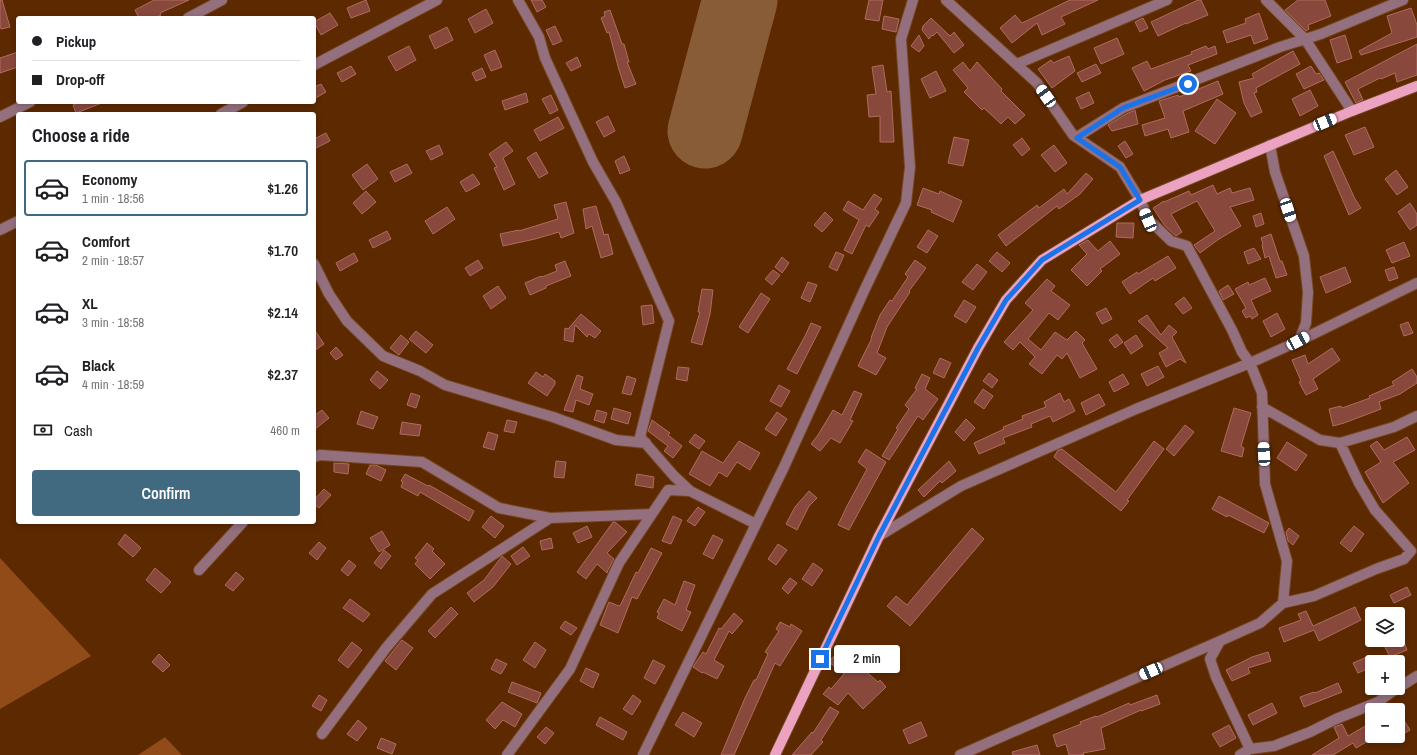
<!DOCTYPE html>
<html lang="en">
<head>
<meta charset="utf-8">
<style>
  body { margin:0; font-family:"Archivo Narrow",sans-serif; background:#f2f2f2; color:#202124; height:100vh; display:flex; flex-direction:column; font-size:15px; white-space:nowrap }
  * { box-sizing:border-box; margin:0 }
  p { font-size:13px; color:#757577 }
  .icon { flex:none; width:22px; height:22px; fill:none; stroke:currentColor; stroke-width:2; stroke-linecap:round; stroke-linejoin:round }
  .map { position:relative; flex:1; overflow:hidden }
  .drawer { position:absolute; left:16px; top:112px; width:300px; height:412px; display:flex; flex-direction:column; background:#fff; border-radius:4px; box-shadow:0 2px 6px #0003 }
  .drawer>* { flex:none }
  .banner { position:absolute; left:16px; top:16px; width:300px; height:88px; border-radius:4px; box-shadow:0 2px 6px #0003; display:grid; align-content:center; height:88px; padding:0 16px; background:#fff }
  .fabs { position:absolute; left:1365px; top:607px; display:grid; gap:8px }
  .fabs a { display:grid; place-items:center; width:40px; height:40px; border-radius:4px; background:#fff; box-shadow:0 2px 6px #0003; font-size:20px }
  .end { position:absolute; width:18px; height:18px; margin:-9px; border:5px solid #1a73e8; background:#fff; box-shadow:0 0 0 2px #fff }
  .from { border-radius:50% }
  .bubble { position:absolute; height:28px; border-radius:4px; background:#fff; box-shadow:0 2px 6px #0003; font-size:13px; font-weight:600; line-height:28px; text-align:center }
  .car { position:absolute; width:12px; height:24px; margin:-12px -6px; border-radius:5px; box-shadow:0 0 3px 1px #0007; background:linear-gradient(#fff 24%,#345 0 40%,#fff 0 76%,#345 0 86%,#fff 0) }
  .banner b { display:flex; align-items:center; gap:14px; height:38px; font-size:15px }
  .banner b+b { border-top:1px solid #e0e0e0 }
  .banner i { width:10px; height:10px; background:#202124 }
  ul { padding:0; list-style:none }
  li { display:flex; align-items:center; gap:12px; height:56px; margin:0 8px 6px; padding:0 8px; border:2px solid transparent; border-radius:4px }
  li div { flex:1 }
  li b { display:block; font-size:15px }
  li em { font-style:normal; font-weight:600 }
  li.active { border-color:#416a80 }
  li>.icon { width:36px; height:36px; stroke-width:1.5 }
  h2 { padding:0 16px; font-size:18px; line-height:48px }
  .pay { display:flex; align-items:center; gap:10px; height:44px; padding:0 16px; font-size:15px }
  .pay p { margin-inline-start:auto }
  .primary-button { display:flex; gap:8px; margin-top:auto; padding:8px 16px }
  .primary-button a { flex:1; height:46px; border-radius:4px; background:#416a80; color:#fff; font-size:16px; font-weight:600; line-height:46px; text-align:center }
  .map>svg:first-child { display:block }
  .forest { fill:#904b19 }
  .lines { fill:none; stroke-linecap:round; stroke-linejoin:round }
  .runway { stroke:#895c38; stroke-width:75 }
  .building { fill:#88483c; stroke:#af6c5e }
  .minor-casing { stroke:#754520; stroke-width:12 }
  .major-casing { stroke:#754520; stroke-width:12 }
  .minor { stroke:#94707e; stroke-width:10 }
  .major { stroke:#eca3c2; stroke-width:10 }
  .route { stroke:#1a73e8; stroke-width:5 }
</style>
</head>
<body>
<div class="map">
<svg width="1417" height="755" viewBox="0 0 1417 755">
  <rect width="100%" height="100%" fill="#5c2900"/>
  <path class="forest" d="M0,558L91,656L0,709Z
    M165,737L182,755H138Z"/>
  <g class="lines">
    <path class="runway" d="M705,131L740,0"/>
  </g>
  <path class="building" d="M2,0L10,27L1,29L0,25V1Z
    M154,0H189L160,13L161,15L154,18H139L135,10Z
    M366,0L370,11L351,18L347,8Z
    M531,0H542L546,7L537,12Z
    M869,0H883L879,21L865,19Z
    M1070,0H1098L1061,17L1065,24L1042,35L1037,23L1012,43L1000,28L1015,15L1022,23Z
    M1198,0H1201L1208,15L1186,24V23L1158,36L1151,22Z
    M1298,0H1325L1331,16L1308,25L1309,29L1306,31L1285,10Z
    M1411,8L1417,25V37L1361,55L1359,51L1392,33L1387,16Z
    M486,9L493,23L475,33L468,19Z
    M610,10L622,44H624L629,62H627L636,84L625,88L619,70L609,32L607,33L601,18L605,16L604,12Z
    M330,13L338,25L321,35L314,22Z
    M1259,13L1268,39L1254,44L1251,35L1227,43L1223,31L1246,23L1245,19Z
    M884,16L899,19L896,32L882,29Z
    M931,18L950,36L954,32L964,45L954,53L937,32L933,36L932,35L929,39L922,30L923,26Z
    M1143,18L1148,28L1140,32L1135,22Z
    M555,26L562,41L553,45L546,30Z
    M447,27L453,40L435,49L429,36Z
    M919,35L924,46L919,52L911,46Z
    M1345,35L1352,58L1337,63L1330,40Z
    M1117,38L1124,54L1101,64L1094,48Z
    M1417,44V75L1397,82L1395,73L1381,79L1380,78L1358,89L1363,100L1356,103L1345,82Z
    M409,46L416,60L396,71L388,57Z
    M1206,46L1208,49L1215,46L1217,54L1188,65L1191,71L1165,80L1144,91L1132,68L1147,61L1151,69L1192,54L1191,52Z
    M495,50L502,67L491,71L484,55Z
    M1293,51L1300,64L1256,88L1257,92L1254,93L1262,112L1251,117L1244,103L1239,82L1254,78L1252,74Z
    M18,52V67L0,73V58Z
    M1069,56L1075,71L1052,88L1038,69L1051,60L1053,63Z
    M577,57L581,66L571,71L566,63Z
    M963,62L970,71L977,62L1002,89L1001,91L1025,115L1015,124L1008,117L1001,124L984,108L982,110L964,92L968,88L953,70Z
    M1096,64L1101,73L1082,82L1077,73Z
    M883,65L887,92L891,91L894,142H880V116L869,117L867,95L876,94L872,67Z
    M351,66L356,74L342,82L337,73Z
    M1311,66L1316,74L1319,73L1324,80L1304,89L1296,74Z
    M482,68L486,77L476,81L472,73Z
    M936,71L946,91L930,98L921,79Z
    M1218,81L1223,94L1183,111L1189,132L1171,138L1168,129L1145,136L1142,125L1165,118L1159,101L1178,95L1179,97Z
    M321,84L326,92L314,99V87Z
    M1310,90L1318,106L1300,116L1292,99Z
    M1089,92L1094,103L1081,109L1076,98Z
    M526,93L528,102L505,110L502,101Z
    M551,95L558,110L550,114L542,99Z
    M1217,99L1236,113L1215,144L1195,131Z
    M80,102H102V103L76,113L73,105Z
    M1135,110L1138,124L1112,131L1108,125L1126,114Z
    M608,116L615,131L604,137L596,122Z
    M558,117L564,128L540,141L534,130Z
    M1365,127L1374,147L1354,155L1345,135Z
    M326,133L330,141L314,149V139Z
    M954,137L969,140L963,166L948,163Z
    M1022,138L1030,149L1022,156L1013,145Z
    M1125,141L1133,154L1126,158L1118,146Z
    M506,142L513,151L503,158L515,184L504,190L494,168L497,167L489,154Z
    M439,145L443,154L431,160L426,151Z
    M1054,145L1067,163L1055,172L1041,155Z
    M1333,151L1355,199L1361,208L1349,215L1324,156Z
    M536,152L548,173L539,178L527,158Z
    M624,156L630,170L620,174L615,161Z
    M367,164L378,179L363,190L352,175Z
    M407,164L412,173L395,182L390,172Z
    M1396,170L1408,187L1397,195L1385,179Z
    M1086,173L1093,179L1080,194L1059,209L1057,206L1006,246L998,235L1037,205L1039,208L1064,189L1067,194Z
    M473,174L480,184L466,192L460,182Z
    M1213,185L1217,194L1230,188L1232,193L1250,188L1254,200L1230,207L1241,226L1219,239L1200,253L1194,245L1215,231L1197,201L1171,214L1182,232L1176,236L1165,226L1153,208L1164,201V202L1189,191L1191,195Z
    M923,188L939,194L940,191L962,201L953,222L931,212L932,210L917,205Z
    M366,191L376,202L362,214L353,203Z
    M874,194L882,199L875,209L879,212L869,227L866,225L852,254L844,250L859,220L843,210L848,201L863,210Z
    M566,202L574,233L561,238L559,232L535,239L503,246L500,234L519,230V231L558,219L554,205Z
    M1410,203L1417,214V225L1410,230L1398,212Z
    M596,206L604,235L608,234L613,254L601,258L592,226L586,229L583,209Z
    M447,207L455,219L433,234L425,221Z
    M825,212L833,220L822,232L814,225Z
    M1261,213L1264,224L1256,227L1253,216Z
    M1117,223H1134L1133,238L1116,237Z
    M928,230L938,236L927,253L917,247Z
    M387,231L391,239L373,248L369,240Z
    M1271,234L1280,261H1282L1287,275L1276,278L1269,256L1265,258L1262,245L1263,244L1261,238Z
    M1088,240L1098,251L1110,241L1120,254L1100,269L1102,271L1087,286L1071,270L1087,254L1079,245Z
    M1404,242L1410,256L1392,263L1386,250Z
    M1254,248L1261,259L1248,264L1244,252Z
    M836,252L844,255L837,271L829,267Z
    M997,252L1010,263L1002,272L989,261Z
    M354,253L358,261L340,271L336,263Z
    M1168,256L1176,268L1155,281L1153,278L1130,294L1122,282L1137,272L1138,274Z
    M782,257L789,263L782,273L775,267Z
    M478,260L483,268L470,276L465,268Z
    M915,260L926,268L909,291L910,292L887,327L877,353L886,358L876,375L858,366L872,338H871L880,315L890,300L892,301L908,277L905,274Z
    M565,261L571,276L546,286V288L530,295L525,283L541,276L542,277L557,271L555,265Z
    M977,264L987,272L973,290L962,282Z
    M1345,267L1351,282L1326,293L1320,277Z
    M1394,267L1398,278L1389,281L1385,270Z
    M773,270L780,275L772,285L765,279Z
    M1265,278L1271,291L1251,300L1258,315L1252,319L1250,316L1246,318L1242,311L1246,308L1235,289L1248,282L1249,285Z
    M1047,279L1055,286L1051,291L1070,305L1058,320L1049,313L1028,339L1041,350L1055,332L1067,340L1076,331L1085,340L1082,343L1097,369L1080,378L1067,353L1062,359L1057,355L1042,374L1029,364L1035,357L1020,342L1013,350L1004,342L1033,310L1025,303Z
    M808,282L817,285L810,302L801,298Z
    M1228,285L1234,294L1223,300L1219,291Z
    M498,286L506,298L491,309L483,296Z
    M702,289L713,290L710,314L702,345L691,342L700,312H698Z
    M761,293L770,299L748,333L739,327Z
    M1184,297L1192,308L1183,314L1175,304Z
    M964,300L976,307L966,323L954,316Z
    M652,305L654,323L643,325L641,306Z
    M1106,308L1112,319L1102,324L1096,313Z
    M1277,313L1285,329L1271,337L1263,321Z
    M581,314L601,331L595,338L589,334L587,337L575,325L573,342L564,340L565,328L568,329Z
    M1147,315L1161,335L1169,325L1177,332L1172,337L1186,363L1180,359L1166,367L1159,353L1168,348L1138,321Z
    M1408,322L1413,333L1404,336L1400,325Z
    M811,323L821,327L797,374L787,369L805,336Z
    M314,329L324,344L314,351Z
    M416,331L433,345L426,353L409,339Z
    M1117,334L1123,342L1115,348L1109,340Z
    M401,335L409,342L399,355L390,348Z
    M1136,335L1143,346L1131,354L1124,343Z
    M336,347L343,355L336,360L330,353Z
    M1332,348L1340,360L1313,379L1318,389L1306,395L1299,382L1301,381L1292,360L1305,355L1308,364Z
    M940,358L951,363L944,378L933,373Z
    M1158,366L1164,377L1147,386L1141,374Z
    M678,367L689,368L687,381L676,379Z
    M1412,369L1417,377V383L1400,394L1379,402L1381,409L1344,423L1333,426L1329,409L1341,406L1342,408L1370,398L1369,396L1394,385L1392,382Z
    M377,371L388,380L380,389L370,380Z
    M536,372L543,377L545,374L555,381V384L547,396L528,383Z
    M989,373L998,380L992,388L983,381Z
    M922,374L930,378L925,389L938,399L923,420L918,416L889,460L882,456L898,429L896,428L909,409L905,405L917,389L915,388Z
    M1123,374L1129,384L1114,392L1109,382Z
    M577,375L583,377L580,389L593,394L589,405L576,400L573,412L564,410Z
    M627,376L636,379L631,395L622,393Z
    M779,385L790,391L781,407L770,401Z
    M983,389L993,396L984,409L974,402Z
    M854,391L862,394L850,420L853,421L840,443L831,438L820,451L811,444L818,435L833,410L842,415Z
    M411,393L420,396L416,408L407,405Z
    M1060,393L1064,402L1069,399L1075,411L1053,422L1050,416L1031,424L1032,427L1003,438L1005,443L979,454L974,443L1004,429L1003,427L1023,419L1022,416L1046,407L1044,402Z
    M1099,394L1105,405L1086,415L1081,403Z
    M614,408L631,413L628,424L611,419Z
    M1234,408L1251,413L1241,446L1244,448L1242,457L1221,451Z
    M322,410L329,418L314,430V416Z
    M597,410L607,413L604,423L594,420Z
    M361,411L378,417L373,429L357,424Z
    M777,412L787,419L776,436L765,429Z
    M966,419L975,428L964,441L955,432Z
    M507,420L517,422L514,433L504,431Z
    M652,420L670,433L668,435L682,446L673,458L664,451L668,446L648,431Z
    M402,422L421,425L419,436L400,434Z
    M1185,425L1194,432L1174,456L1166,449Z
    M488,432L498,435L494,450L483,447Z
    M695,434L705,441L699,449L689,442Z
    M1407,437L1415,450L1393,462L1409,483L1383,503L1365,472L1381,462L1370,446L1377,441L1384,450Z
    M739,441L760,453L750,470L737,462L727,477L719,472L710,486L689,474L702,451L723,463Z
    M1154,441L1164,449L1127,500L1129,501L1121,511L1054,457L1058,450L1062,449L1116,492Z
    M1287,442L1307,455L1296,471L1277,458Z
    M866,449L886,462L849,530L838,525L847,506L867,469L858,462Z
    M556,461L566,462L564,478L554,477Z
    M949,461L956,471L942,483L940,481L924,497L918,490Z
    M334,463L349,464L348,474L334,472Z
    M370,465H376L386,470L381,481L366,474Z
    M405,474L428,486L429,485L474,511L469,521L420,492L418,496L401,487L403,482L401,481Z
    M637,474L654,477L653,488L635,485Z
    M324,489L331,495L319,508L314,504V500Z
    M809,491L817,498L809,506L797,530L786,524L795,507Z
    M1219,496L1269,523L1264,533L1228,515L1227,517L1212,509Z
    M698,507L705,512L695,526L687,521Z
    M491,516L504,526L495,538L482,527Z
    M673,516L682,520L671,544L662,541Z
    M613,522H615L627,532L607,553L614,559L608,570L607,573L597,564L586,579L577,572Z
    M587,526L592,537L578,543L573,533Z
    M1354,526L1364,534L1351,552L1340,543Z
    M972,528L984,539L910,626L887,606L896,596L907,605Z
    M1289,528L1299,536L1293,545L1288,541L1286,532Z
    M382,531L390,545L379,552L370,538Z
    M125,534L141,548L133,557L118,544Z
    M713,535L723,540L713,559L703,554Z
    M551,538L553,548L542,550L540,541Z
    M319,542L326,548L317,560L309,553Z
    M427,543L434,549L432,551L445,564L430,579L415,564L418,560L415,558Z
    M778,544L787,550L776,565L768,559Z
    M523,547L530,556L517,565L511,556Z
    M651,548L662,553L637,599L632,597L618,633L600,625L609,602L619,606L621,604L636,572L638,573Z
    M384,550L391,556L381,569L374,563Z
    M502,556L511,564L493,587L474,602L467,593L484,580Z
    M349,560L356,566L348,576L341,570Z
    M813,563L823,570L812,586L802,579Z
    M155,568L171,582L161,593L146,580Z
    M236,572L244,579L233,591L225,585Z
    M790,578L797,583L788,594L782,588Z
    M684,581L695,585L686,610L691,612L682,631L657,618L659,613L657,612L664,599L675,605Z
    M1407,587L1411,595L1394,603L1390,595Z
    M350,599L370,614L363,622L343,608Z
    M451,607L458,614L435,638L428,631Z
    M1355,607L1361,620L1319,641L1314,630L1284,642L1279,628L1301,620L1298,614L1306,611L1313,626Z
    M734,613L743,621L732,634L729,631L714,660L724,666L717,679L703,672L702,673L693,667L703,652L706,654L719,628L721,629Z
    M565,621L577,628L571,635L560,628Z
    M780,622L790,627L791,624L802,631L780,666L775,663L734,755H721L745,698L754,680H756L768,654L765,652L779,631L776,629Z
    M1402,637L1407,650L1390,657L1384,645L1398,640V639Z
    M402,640L413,648L396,670L385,661Z
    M352,642L362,650L348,668L338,660Z
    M535,642L546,650L535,668L523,660Z
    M840,649L878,682L880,680L886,687L863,709L848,693L838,705L823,694L829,687L831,689L844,674L829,662Z
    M1268,652L1271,661L1248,668L1250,673L1232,681L1226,670L1252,657Z
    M159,654L170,665L163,672L152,662Z
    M1369,656L1372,663V667L1358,673L1353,663Z
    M496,659L507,664L501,674L491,669Z
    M653,660L665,666L655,684L644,678Z
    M586,668L599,674L593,688L580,681Z
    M512,682L541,693L537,703L508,692Z
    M1338,683L1342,692L1304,707L1300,697L1314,692L1315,693Z
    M319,695L327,700L321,711L312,706Z
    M633,695L641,701L632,715L623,709Z
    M1157,695L1160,704L1141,711V710L1101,728L1105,749L1083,753L1084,755H1069L1066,744L1057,747L1053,735L1081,724L1080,722L1096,716L1097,717L1129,703L1130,705Z
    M502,702L522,714L515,727L503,720L495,729L486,720Z
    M1272,703L1277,713L1253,725L1248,715Z
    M830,707L839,712L821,740L823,742L811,755H792L812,732L813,733Z
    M683,712L702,723L694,737L675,725Z
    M600,717L627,732L623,740L596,725Z
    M358,720L367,728L357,741L347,734Z
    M921,722L927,736L909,744L903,730Z
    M1405,722L1410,730L1398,737V726Z
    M1342,724L1348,736L1367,725L1373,738L1356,748L1353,743L1333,755H1312L1339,738L1334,727Z
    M1229,725L1236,738L1220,747L1212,734Z
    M546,727L554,733L545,744L537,737Z
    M381,738L396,744L392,754L377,748Z
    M1037,745L1040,755H1013L1012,752Z"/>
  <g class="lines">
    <g class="minor-casing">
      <path id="minor" d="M518,0L539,37L545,58L593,162L616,202L669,321L640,437L674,476L690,491
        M946,0L1037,83L1073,135L1120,167L1140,200L1149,220L1171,241L1187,246L1232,330L1242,352L1250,363L1262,393L1265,484L1287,561L1283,603L1260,623L1220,641L1210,659L1216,677L1250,749
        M1266,0L1305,39L1352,111
        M188,18L222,0
        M1017,64L1167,0
        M314,65L437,0
        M221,114L243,102
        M0,117L30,102
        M1077,137L1123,108L1280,47L1321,34L1403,0
        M1270,145L1275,172L1304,256L1308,292L1306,323L1299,341
        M0,230L18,221
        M314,264L329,294L347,321L383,356L420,371L445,385L553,417L616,440L646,443
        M1262,407L1320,440L1340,443L1394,427L1417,416
        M314,457L320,455L422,462L499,508L550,518
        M879,536L961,486L1136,409L1250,363L1299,341L1417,283
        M199,570L243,522
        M1283,603L1314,596L1376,569L1404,559L1411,551L1375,510L1359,483L1340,443
        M1398,688L1417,676
        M322,734L386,648L432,594L550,518L652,514
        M507,755L570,669L619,563L668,490L690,491L756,524
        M643,755L784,467L864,291L906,203L910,167L901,39L913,0
        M960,755L1220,641
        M1240,755L1250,749L1274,746L1310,732L1336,719L1378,702L1397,688"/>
    </g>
    <g class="major-casing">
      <path id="major" d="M775,755L879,536L978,348L1006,300L1042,260L1140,200L1352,111L1417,86"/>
    </g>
    <use href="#minor" class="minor"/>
    <use href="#major" class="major"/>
  </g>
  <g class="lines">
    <path class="route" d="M820,659L879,536L978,348L1006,300L1042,260L1140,200L1120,167L1077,138L1123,108L1188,84"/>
  </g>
</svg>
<div class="fabs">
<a><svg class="icon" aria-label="layers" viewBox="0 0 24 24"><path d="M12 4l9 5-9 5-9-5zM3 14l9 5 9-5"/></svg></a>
<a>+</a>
<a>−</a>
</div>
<i class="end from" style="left:1188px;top:84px"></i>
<i class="end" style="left:820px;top:659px"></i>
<div class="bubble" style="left:834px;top:645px;width:66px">2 min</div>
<i class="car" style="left:1046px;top:96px;rotate:325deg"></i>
<i class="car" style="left:1325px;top:122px;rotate:68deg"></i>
<i class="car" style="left:1288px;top:210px;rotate:162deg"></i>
<i class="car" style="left:1148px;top:220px;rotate:337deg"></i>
<i class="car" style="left:1298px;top:341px;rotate:62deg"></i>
<i class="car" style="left:1264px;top:454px;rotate:357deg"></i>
<i class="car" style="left:1151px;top:671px;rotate:246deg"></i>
<div class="banner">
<b><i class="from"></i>Pickup</b>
<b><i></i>Drop-off</b>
</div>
<section class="drawer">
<h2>Choose a ride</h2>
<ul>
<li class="active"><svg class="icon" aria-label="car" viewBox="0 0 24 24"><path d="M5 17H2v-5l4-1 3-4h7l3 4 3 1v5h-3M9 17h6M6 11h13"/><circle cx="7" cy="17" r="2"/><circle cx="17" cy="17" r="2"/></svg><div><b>Economy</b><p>1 min · 18:56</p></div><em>$1.26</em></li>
<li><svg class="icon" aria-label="car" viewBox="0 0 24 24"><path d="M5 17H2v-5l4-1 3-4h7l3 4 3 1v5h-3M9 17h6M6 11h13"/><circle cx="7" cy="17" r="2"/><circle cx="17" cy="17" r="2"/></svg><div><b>Comfort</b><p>2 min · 18:57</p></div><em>$1.70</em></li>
<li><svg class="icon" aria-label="car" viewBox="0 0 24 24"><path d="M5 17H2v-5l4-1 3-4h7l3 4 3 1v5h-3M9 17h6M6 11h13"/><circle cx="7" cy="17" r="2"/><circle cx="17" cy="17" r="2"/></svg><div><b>XL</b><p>3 min · 18:58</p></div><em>$2.14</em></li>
<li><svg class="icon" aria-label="car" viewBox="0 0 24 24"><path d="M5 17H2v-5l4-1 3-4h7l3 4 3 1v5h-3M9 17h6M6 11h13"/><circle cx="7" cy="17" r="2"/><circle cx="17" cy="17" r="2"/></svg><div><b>Black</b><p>4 min · 18:59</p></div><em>$2.37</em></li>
</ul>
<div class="pay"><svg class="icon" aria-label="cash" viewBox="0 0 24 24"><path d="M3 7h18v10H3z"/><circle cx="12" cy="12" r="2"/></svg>Cash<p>460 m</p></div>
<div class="primary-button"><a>Confirm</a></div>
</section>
</div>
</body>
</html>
